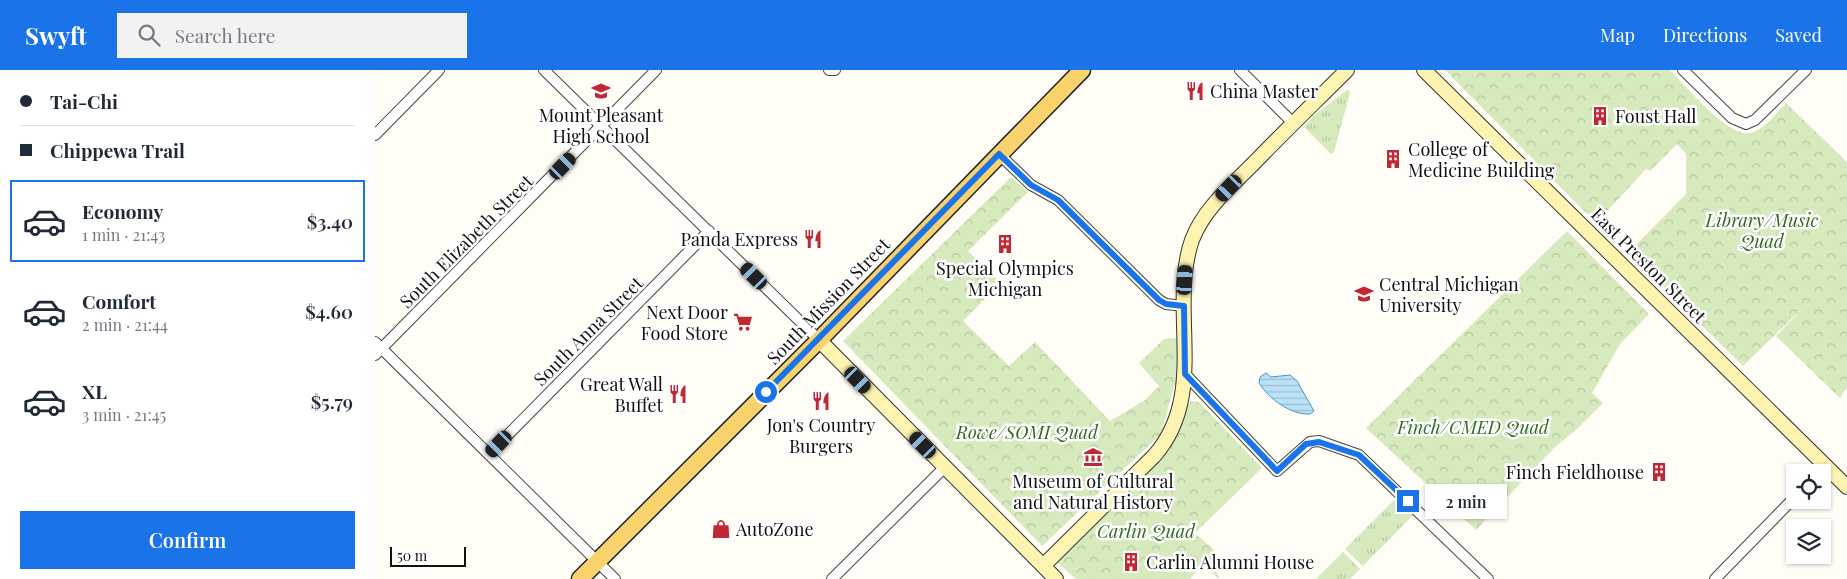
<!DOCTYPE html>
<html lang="en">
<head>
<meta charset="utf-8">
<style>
  body { margin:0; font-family:"Playfair Display",serif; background:#f2f2f3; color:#1f2937; height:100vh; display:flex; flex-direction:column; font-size:19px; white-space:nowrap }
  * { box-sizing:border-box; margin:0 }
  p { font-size:16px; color:#747a83 }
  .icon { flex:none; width:28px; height:28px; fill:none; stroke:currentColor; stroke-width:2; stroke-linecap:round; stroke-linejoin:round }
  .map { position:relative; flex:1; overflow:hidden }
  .side { display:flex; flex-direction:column; background:#fff; width:375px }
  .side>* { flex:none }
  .hud { display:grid; align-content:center; height:110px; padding:0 20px; background:#fff }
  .controls { position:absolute; left:1411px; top:394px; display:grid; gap:10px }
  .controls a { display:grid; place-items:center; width:45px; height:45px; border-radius:0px; background:#fff; box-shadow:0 1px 4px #0004; font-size:25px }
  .scale { position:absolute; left:15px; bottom:12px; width:76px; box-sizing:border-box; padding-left:5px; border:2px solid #111; border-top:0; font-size:14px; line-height:18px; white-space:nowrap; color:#111; -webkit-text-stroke:4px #fff; paint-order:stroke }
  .end { position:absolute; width:22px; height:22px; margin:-11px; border:6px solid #1a73e8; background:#fff; box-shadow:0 0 0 2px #fff }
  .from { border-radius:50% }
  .bubble { position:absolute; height:35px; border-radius:0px; background:#fff; box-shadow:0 1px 4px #0004; font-size:16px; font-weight:600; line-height:35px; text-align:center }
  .car { position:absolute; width:15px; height:30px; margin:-15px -8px; border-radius:6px; box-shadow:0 0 4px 1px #0007; background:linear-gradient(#222 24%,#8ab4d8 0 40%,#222 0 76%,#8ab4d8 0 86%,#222 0) }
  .hud b { display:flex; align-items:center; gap:18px; height:48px; font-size:19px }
  .hud b+b { border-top:1px solid #e0e1e3 }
  .hud i { width:12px; height:12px; background:#1f2937 }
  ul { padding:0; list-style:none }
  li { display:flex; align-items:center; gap:15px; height:82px; margin:0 10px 8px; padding:0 10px; border:2px solid transparent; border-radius:0px }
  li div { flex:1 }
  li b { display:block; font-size:19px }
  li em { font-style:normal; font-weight:600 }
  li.on { border-color:#1a73e8 }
  li>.icon { width:45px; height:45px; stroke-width:1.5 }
  .cta { display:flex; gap:10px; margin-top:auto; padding:10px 20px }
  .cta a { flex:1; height:58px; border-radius:0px; background:#1a73e8; color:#fff; font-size:20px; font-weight:600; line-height:58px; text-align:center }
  header { display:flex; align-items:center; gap:30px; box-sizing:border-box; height:70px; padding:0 25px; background:#1a73e8; color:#fff }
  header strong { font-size:24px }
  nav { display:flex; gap:28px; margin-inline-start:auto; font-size:18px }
  .search { width:350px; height:45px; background:#f2f2f3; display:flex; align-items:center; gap:12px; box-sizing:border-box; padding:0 18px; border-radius:0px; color:#747a83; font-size:19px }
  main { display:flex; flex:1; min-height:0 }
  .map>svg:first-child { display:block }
  .grass { fill:url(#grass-tufts) }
  .park { fill:url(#park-crowns) }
  .water { fill:url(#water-rules); stroke:#4198cd }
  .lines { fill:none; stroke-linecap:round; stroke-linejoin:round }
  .street-casing { stroke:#444; stroke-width:12 }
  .secondary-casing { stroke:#333; stroke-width:16 }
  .primary-casing { stroke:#222; stroke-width:19 }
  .street { stroke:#fff; stroke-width:10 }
  .secondary { stroke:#fef4b1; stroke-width:14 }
  .primary { stroke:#f7d26d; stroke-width:16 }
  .route { stroke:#1a73e8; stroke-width:6 }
  .labels { text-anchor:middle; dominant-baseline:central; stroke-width:5; stroke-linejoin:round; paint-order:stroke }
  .poi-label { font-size:18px; fill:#111; stroke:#fff; text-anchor:start }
  .park-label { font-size:18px; font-style:italic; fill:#316a20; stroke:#fff }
  .street-label { font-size:18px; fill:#111; stroke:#fff }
</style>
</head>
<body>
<header>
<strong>Swyft</strong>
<div class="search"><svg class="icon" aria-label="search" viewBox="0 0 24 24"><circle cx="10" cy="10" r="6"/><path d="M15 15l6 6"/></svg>Search here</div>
<nav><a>Map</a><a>Directions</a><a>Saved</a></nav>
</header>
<main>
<section class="side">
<div class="hud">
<b><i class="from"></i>Tai-Chi</b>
<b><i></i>Chippewa Trail</b>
</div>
<ul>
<li class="on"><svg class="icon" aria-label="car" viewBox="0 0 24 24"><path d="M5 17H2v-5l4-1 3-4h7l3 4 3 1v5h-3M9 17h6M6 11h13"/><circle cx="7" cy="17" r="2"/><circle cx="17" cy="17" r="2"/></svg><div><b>Economy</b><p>1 min · 21:43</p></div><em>$3.40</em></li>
<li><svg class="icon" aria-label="car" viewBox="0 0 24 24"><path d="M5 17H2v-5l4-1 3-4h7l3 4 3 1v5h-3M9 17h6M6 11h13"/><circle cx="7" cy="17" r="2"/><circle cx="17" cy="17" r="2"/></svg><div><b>Comfort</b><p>2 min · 21:44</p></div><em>$4.60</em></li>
<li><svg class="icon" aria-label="car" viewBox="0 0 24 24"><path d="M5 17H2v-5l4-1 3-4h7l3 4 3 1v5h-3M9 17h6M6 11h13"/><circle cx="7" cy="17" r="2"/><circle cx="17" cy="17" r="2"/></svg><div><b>XL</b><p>3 min · 21:45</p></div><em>$5.79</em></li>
</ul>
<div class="cta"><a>Confirm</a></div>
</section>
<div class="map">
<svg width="1472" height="509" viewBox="0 0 1472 509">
  <defs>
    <pattern id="grass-tufts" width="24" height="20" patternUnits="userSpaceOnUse" patternTransform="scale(1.25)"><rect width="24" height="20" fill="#d6eabd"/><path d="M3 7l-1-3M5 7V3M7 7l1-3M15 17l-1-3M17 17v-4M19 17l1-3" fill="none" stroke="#b7c8a1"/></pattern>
    <pattern id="park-crowns" width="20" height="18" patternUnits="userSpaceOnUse" patternTransform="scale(1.25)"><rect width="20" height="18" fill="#d6eabd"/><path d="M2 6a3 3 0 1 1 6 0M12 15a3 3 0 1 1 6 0" fill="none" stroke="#b7c8a1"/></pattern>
    <pattern id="water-rules" width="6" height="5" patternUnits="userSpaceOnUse" patternTransform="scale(1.25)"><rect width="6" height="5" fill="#bae1f6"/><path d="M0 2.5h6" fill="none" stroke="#9fc0d2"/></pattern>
  </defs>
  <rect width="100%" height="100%" fill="#fffdf5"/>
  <path class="grass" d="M972,20H974L975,23L959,82L956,84L929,57L938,46Z
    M1021,428L1038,445L988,496L970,479Z
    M833,474L844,486L841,500L844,509L827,493L828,477Z
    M968,482L985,499L975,509H941Z"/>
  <path class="park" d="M1070,0H1295C1310,15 1354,69 1376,63C1390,59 1401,43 1411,33L1472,92V317L1465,328L1401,266L1435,231L1368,296L1253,183L1311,124V84L1302,74L1275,101L1271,99L1221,153Z
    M636,107L653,122L593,181L626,213L588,251L634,296L660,272L735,351L770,330L784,316L764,293L789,269L802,268L805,311L799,316L786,364L667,476L468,271Z
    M1192,161L1274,244L1245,274L1217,323L1228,333L1202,359L1180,377L1101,460L991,358Z
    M816,331L824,332L887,398L820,463L839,480L815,509H701L677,488L770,394Z"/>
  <path class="water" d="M891,303L896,307L915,305L922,311L939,341L935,344C916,345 894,329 884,313L885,307Z"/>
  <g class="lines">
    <g class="street-casing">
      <path id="street" d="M169,0L444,270
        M454,0H460
        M865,0L918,53
        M1308,0L1357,48L1371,54L1380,50L1431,0
        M0,65L64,0
        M624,84L656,115L683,130L784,230L791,234L809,236
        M0,272L240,509
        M0,285L281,0
        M810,304L902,401L935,372L944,371L984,385L1113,509
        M114,384L334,161
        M457,509L570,397
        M1340,509L1420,427"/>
    </g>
    <g class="secondary-casing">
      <path id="secondary" d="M1049,0L1472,417
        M444,270L681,509
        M668,496L779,386C834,324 793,240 817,170C828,140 856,116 878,94C909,62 941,31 972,0"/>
    </g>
    <g class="primary-casing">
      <path id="primary" d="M205,509L444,270L707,0"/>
    </g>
    <use href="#street" class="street"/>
    <use href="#secondary" class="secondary"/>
    <use href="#primary" class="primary"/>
  </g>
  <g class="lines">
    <path class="route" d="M391,322L624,84L656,115L683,130L784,230L791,234L809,236L810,304L902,401L931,374L944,372L984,385L1033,431"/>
  </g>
  <defs>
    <g id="school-bare" transform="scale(1.5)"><path d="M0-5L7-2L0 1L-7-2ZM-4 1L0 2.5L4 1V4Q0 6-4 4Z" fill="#c22833" stroke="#fff" stroke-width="2.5" paint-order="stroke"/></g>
    <g id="restaurant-bare" transform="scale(1.5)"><path d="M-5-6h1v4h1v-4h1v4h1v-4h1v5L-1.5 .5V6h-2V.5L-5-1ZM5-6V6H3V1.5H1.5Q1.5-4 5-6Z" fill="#c22833" stroke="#fff" stroke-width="2.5" paint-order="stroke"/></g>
    <g id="building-bare" transform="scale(1.5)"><path d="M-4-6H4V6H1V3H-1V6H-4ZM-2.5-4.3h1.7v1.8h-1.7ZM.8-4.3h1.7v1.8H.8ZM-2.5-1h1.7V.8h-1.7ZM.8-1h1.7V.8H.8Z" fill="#c22833" stroke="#fff" stroke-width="2.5" paint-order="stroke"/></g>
    <g id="university-bare" transform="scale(1.5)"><path d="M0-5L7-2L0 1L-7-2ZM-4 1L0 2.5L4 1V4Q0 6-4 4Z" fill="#c22833" stroke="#fff" stroke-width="2.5" paint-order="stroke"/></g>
    <g id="supermarket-bare" transform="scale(1.5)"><path d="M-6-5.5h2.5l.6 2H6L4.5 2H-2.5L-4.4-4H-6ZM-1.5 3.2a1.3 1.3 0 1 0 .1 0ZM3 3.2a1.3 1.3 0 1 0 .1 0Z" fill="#c22833" stroke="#fff" stroke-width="2.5" paint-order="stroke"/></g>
    <g id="museum-bare" transform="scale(1.5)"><path d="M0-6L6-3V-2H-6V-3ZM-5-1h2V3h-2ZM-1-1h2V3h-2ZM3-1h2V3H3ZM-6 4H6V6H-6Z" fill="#c22833" stroke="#fff" stroke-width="2.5" paint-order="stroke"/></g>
    <g id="shop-bare" transform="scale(1.5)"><path d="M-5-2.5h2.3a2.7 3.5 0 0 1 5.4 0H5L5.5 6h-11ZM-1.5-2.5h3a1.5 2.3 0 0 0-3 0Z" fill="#c22833" stroke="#fff" stroke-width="2.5" paint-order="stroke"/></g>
  </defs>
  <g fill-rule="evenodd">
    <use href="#school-bare" x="226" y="21"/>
    <use href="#restaurant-bare" x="820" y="21"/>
    <use href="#building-bare" x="1225" y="46"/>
    <use href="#building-bare" x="1018" y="89"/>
    <use href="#restaurant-bare" x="438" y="169"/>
    <use href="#building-bare" x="630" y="174"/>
    <use href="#university-bare" x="989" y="224"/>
    <use href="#supermarket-bare" x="368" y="252"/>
    <use href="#restaurant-bare" x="303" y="324"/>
    <use href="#restaurant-bare" x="446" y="331"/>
    <use href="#museum-bare" x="718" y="387"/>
    <use href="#building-bare" x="1284" y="402"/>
    <use href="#shop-bare" x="346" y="459"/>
    <use href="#building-bare" x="756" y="492"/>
  </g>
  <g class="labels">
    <g class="poi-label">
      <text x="835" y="21">China Master</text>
      <text x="226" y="45" text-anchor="middle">Mount Pleasant<tspan x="226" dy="21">High School</tspan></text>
      <text x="1240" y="46">Foust Hall</text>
      <text x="1033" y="79">College of<tspan x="1033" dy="21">Medicine Building</tspan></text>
      <text x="423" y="169" text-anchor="end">Panda Express</text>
      <text x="630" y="198" text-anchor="middle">Special Olympics<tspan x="630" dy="21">Michigan</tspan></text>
      <text x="1004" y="214">Central Michigan<tspan x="1004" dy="21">University</tspan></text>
      <text x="353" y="242" text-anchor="end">Next Door<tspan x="353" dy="21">Food Store</tspan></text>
      <text x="288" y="314" text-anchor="end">Great Wall<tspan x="288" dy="21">Buffet</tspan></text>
      <text x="446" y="355" text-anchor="middle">Jon's Country<tspan x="446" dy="21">Burgers</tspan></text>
      <text x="1269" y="402" text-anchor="end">Finch Fieldhouse</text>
      <text x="718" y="411" text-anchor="middle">Museum of Cultural<tspan x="718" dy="21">and Natural History</tspan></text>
      <text x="361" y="459">AutoZone</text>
      <text x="771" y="492">Carlin Alumni House</text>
    </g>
    <g class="park-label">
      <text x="1387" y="150">Library/Music<tspan x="1387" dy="21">Quad</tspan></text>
      <text x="1098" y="357">Finch/CMED Quad</text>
      <text x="652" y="362">Rowe/SOMI Quad</text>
      <text x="771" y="461">Carlin Quad</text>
    </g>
    <g class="street-label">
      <text transform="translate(91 171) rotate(-45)">South Elizabeth Street</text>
      <text transform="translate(1274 195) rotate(45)">East Preston Street</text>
      <text transform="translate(453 231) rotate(-46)">South Mission Street</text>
      <text transform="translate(213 261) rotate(-45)">South Anna Street</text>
    </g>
  </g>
</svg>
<div class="controls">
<a><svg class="icon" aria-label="locate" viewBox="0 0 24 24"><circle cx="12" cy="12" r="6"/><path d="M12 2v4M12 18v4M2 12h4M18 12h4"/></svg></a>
<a><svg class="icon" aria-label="layers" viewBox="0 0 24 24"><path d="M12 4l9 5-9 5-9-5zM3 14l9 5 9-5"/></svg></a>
</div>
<div class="scale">50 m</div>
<i class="end from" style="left:391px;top:322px"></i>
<i class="end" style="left:1033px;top:431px"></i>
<div class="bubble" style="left:1050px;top:414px;width:82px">2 min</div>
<i class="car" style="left:188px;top:96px;rotate:44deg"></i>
<i class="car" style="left:854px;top:118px;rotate:223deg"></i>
<i class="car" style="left:379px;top:206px;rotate:315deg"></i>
<i class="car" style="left:810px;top:210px;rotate:4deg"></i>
<i class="car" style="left:483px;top:310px;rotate:136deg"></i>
<i class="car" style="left:124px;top:374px;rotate:224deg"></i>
<i class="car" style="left:548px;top:375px;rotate:315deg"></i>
</div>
</main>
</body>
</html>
